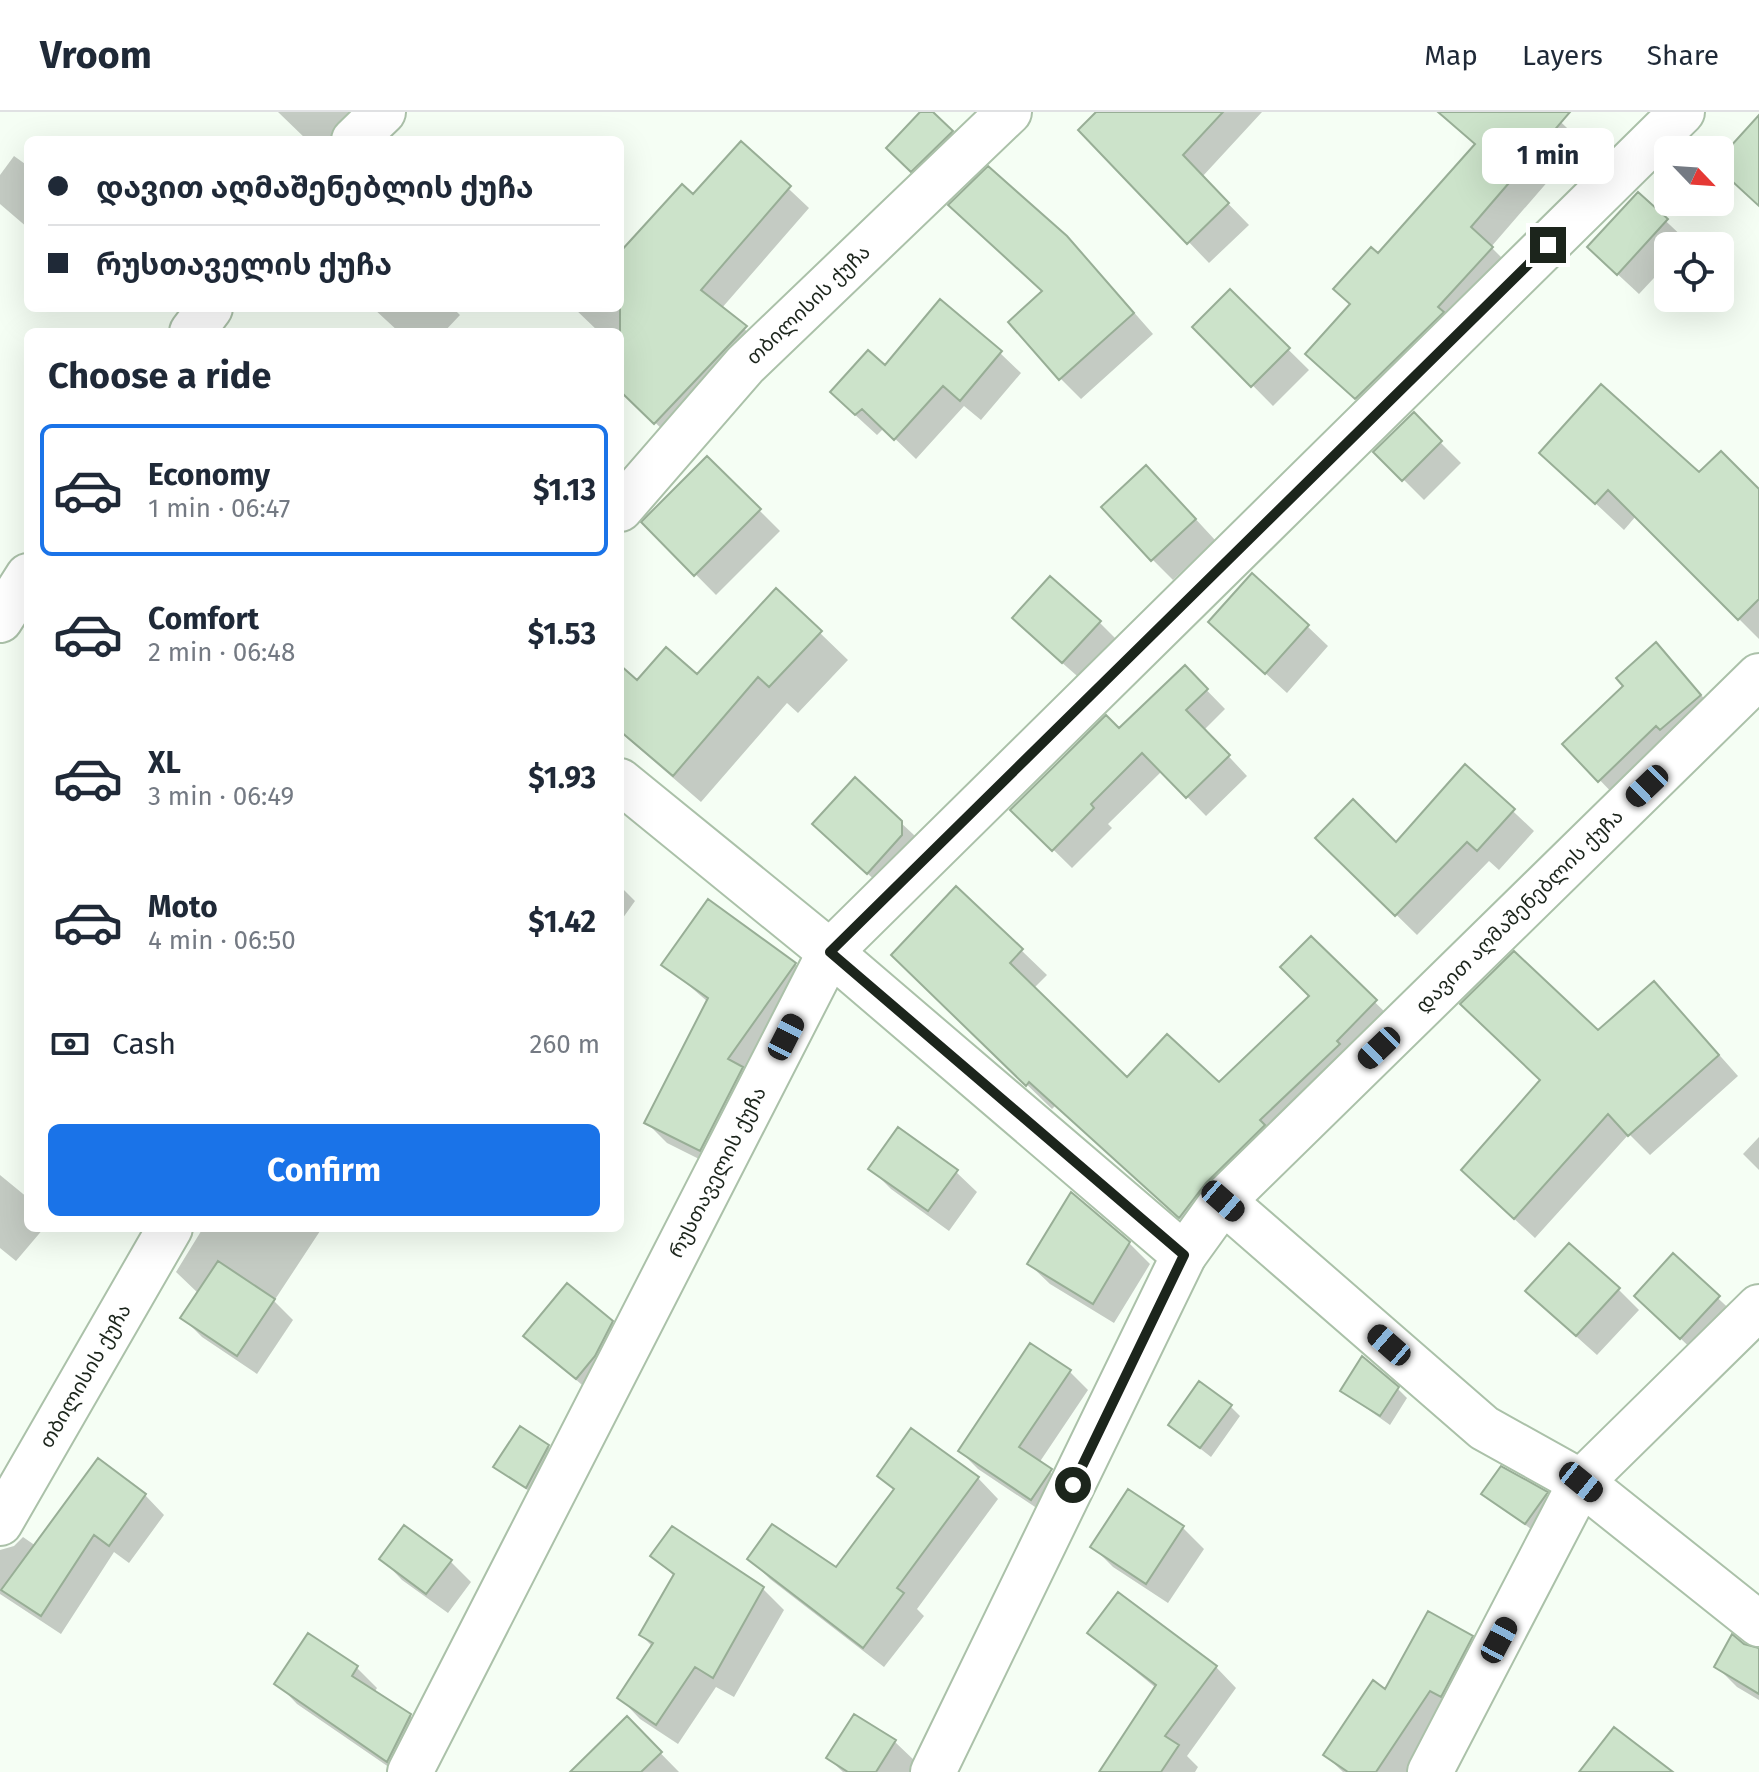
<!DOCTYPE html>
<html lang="en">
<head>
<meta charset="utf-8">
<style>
  body { margin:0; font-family:"Fira Sans","Noto Sans Georgian",sans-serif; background:#f2f2f3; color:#1f2937; height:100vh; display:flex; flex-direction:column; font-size:30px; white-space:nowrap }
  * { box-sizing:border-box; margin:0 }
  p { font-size:26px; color:#747a83 }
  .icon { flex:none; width:44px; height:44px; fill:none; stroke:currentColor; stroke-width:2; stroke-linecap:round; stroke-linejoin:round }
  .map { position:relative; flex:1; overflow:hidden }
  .panel { position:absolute; left:24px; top:216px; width:600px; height:904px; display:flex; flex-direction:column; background:#fff; border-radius:12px; box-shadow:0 8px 32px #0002 }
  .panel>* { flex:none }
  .guide { position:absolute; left:24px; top:24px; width:600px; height:176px; border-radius:12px; box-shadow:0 8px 32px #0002; display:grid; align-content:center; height:176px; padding:0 24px; background:#fff }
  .needle { width:52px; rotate:115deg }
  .tools { position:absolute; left:1654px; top:24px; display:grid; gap:16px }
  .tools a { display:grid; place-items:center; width:80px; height:80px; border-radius:12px; background:#fff; box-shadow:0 8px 32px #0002; font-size:40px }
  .end { position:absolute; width:36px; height:36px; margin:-18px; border:10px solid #1c251c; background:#fff; box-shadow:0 0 0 4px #fff }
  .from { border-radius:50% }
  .bubble { position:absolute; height:56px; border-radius:12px; background:#fff; box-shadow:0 8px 32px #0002; font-size:26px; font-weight:700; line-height:56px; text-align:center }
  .car { position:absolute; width:24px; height:48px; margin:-24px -12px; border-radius:10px; box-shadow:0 0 6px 2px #0007; background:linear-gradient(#222 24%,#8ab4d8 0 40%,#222 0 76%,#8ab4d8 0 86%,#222 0) }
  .guide b { display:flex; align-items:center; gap:28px; height:76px; font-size:30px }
  .guide b+b { border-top:2px solid #e0e1e3 }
  .guide i { width:20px; height:20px; background:#1f2937 }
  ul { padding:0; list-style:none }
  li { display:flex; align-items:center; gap:24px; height:132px; margin:0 16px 12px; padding:0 8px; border:4px solid transparent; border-radius:12px }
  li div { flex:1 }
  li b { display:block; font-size:30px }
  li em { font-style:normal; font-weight:700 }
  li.active { border-color:#1a73e8 }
  li>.icon { width:72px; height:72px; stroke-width:1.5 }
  h2 { padding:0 24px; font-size:36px; line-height:96px }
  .pay { display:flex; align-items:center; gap:20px; height:88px; padding:0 24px; font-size:30px }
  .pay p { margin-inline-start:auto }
  .action { display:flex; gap:16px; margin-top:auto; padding:16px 24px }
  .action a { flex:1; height:92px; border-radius:12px; background:#1a73e8; color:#fff; font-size:32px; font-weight:700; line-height:92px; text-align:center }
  header { display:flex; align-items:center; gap:48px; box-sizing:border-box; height:112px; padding:0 40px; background:#fff; border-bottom:2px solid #e0e1e3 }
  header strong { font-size:38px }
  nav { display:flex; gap:44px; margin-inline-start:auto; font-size:28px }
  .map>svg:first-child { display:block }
  .shadow { fill:#0003 }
  .building { fill:#cce3ca; stroke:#98ae96; stroke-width:2 }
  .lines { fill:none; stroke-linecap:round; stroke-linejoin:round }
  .minor-casing { stroke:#abc1a9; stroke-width:48 }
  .minor { stroke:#fff; stroke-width:44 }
  .route { stroke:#1c251c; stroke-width:10 }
  .labels { text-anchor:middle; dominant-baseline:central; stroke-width:8; stroke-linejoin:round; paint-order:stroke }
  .street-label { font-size:20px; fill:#1c251c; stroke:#fff }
</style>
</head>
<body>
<header>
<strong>Vroom</strong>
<nav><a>Map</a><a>Layers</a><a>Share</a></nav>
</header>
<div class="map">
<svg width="1759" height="1660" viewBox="0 0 1759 1660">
  <rect width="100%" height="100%" fill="#f5fef4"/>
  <path class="shadow" d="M278,0H365L338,28H307Z
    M923,0H930L972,41L933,79L909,57Z
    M1099,0H1262L1202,65L1249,113L1209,151L1081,18Z
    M1473,0H1550L1582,30L1491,135L1512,156L1377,306L1328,262L1378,144L1476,33Z
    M741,32L809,96L721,197L765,235L675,330L621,277L620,220H599L574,196H620V143L693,84Z
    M14,44L28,54V116L0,92V63Z
    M1638,83L1687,129L1683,134H1668V151L1639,182L1611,156Z
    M1087,147L1153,222L1081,287L1060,266Z
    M1230,180L1309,258L1273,294L1195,215Z
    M373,196H453L460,203L444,220H399Z
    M1000,241L1021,261L981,308L964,294L916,347L884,316L877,323L853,301L885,256Z
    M1413,303L1461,351L1424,388L1376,340Z
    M1542,341L1699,363L1759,380V527L1636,404L1624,418Z
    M707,346L780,419L716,483L644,410Z
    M1167,376L1215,428L1173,468L1152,447Z
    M1099,510L1120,531L1084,570L1035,527Z
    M1307,514L1328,534L1287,581L1231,530Z
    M820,521L848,548L798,601L787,591L701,690L620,620V556L637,571L697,564Z
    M1656,533L1720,604L1620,689L1565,632L1626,574Z
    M1185,556L1225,597L1204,618L1247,664L1206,704L1162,659L1108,712L1112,716L1072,756L1013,698L1119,619Z
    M1465,654L1534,719L1499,758L1489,749L1417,823L1318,726L1396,732Z
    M855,668L929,737L889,781L836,733Z
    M620,774L635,789L620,810Z
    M956,776L1047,863L1034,876L1128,968L1219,972L1312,884L1311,827L1400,915L1205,1129L1055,994L1052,997L919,868Z
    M664,852H795L816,873L721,1058L667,1031L647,1011L708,890Z
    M1674,892L1738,964L1650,1043L1629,1022L1535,1126L1484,1079L1598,921Z
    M1759,1025V1058L1743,1042Z
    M871,1057L956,1060L977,1080L949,1119L891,1077Z
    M0,1063L28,1086V1116H44L16,1149L0,1136Z
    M203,1116H322L274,1189L293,1208L257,1262L202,1225L183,1206L199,1182L176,1160Z
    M1129,1131L1150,1152L1114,1211L1050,1172L1029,1152Z
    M1673,1144L1739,1206L1702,1247L1657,1204Z
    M1618,1177L1639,1198L1597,1243L1549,1200Z
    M612,1210L633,1231L597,1286L526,1224Z
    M1031,1234L1070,1260L1088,1278L1039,1351L1068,1376L1050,1405L978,1357L960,1339Z
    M1397,1276L1407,1286L1390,1313L1342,1279Z
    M1230,1294L1240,1304L1211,1345L1170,1313Z
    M548,1335L558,1345L536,1384L496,1355Z
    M98,1349L145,1383L164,1403L129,1451L114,1440L61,1522L0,1482V1438L14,1434L23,1425L36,1434Z
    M879,1364L978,1366L998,1387L917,1497L924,1504L884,1555L770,1467L749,1446L836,1458L895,1379Z
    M1128,1380L1183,1416L1204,1437L1168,1491L1113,1455L1092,1434Z
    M1484,1381L1546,1382L1556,1391L1536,1421Z
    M653,1443L763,1477L784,1498L734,1585L716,1575L678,1632L640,1607L620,1586L653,1535L641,1523L675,1465Z
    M382,1447L450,1449L471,1470L448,1501L402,1468Z
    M1089,1521L1216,1555L1236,1576L1187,1644L1198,1655L1195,1660H1102L1156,1576Z
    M1471,1526L1492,1546L1410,1660H1343L1325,1643L1386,1580Z
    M1743,1534L1759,1540V1588L1737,1575L1716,1554Z
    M357,1556L377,1576L374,1581L410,1604L431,1625L396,1660L297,1592L277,1571Z
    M627,1607L679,1660H600Z
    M895,1630L916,1650L909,1660H843L828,1646Z"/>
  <path class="building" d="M920,0H933L953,19L911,60L886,36Z
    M1096,0H1223L1183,43L1229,91L1187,132L1078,18Z
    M1438,0H1570L1471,115L1493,135L1438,195L1444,200L1355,287L1305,242L1350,192L1333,177L1371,135L1378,141L1475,32Z
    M1759,3V94L1720,58V46Z
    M741,29L791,74L701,178L747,214L654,312L620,279V140L682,72L693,82Z
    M988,54L1067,124L1134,201L1059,268L1008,210L1042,179L948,93Z
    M1638,80L1668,107L1617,163L1587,135Z
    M1230,177L1290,236L1251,275L1192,215Z
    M940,187L1002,239L960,289L943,274L894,328L862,297L855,303L830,280L868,238L885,253Z
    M1601,272L1699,360L1721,339L1759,377V487L1738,508L1608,378L1595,392L1539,341Z
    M1414,300L1442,329L1402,369L1373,340Z
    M707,344L761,397L694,464L641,410Z
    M1146,353L1196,407L1151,449L1101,395Z
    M1252,461L1309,513L1265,562L1208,510Z
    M1050,464L1101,509L1062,551L1012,506Z
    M776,476L822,519L769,575L758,565L673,664L620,619V553L637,568L666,535L697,562Z
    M1656,530L1701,583L1660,618L1656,614L1598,670L1562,632L1623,574L1616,566Z
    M1185,553L1208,577L1186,598L1230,643L1186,686L1142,641L1091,692L1094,696L1052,739L1010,698L1106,603L1119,616Z
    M1465,652L1515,697L1477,739L1467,730L1395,804L1315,726L1353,687L1396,730Z
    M855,665L902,709V723L867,762L812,712Z
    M956,774L1023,837L1010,851L1127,965L1167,922L1219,970L1309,884L1280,855L1311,824L1377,888L1337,929L1340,932L1260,1008L1265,1013L1206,1071L1179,1106L1029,970L1026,974L891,843Z
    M708,787L796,851L728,947L743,955L700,1039L644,1011L708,886L661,853Z
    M1514,839L1598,918L1654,869L1719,943L1628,1024L1608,1002L1514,1107L1461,1058L1540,968L1460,892Z
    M898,1015L958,1058L928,1099L868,1057Z
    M1071,1080L1130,1130L1093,1192L1027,1152Z
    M1569,1131L1620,1176L1576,1224L1525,1179Z
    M1673,1141L1720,1184L1680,1227L1634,1184Z
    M218,1149L275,1187L237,1244L180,1206Z
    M567,1171L613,1209L595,1244L576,1267L523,1224Z
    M1030,1231L1071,1258L1019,1335L1052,1357L1031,1388L958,1339Z
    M1362,1244L1399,1275L1380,1304L1340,1279Z
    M1199,1269L1232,1293L1200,1336L1168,1313Z
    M520,1314L549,1333L526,1376L493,1355Z
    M911,1316L979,1365L897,1476L904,1481L863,1536L747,1447L772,1412L836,1455L894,1377L877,1364Z
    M98,1346L146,1382L109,1434L94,1423L41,1504L1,1478Z
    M1501,1354L1548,1380L1525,1412L1481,1382Z
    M1128,1377L1184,1414L1146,1472L1090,1435Z
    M404,1413L452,1448L426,1482L379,1447Z
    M672,1414L764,1475L713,1566L695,1555L656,1613L617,1586L653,1531L639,1523L674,1462L650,1444Z
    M1118,1480L1217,1554L1165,1624L1179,1633L1161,1660H1099L1156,1573L1087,1521Z
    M1428,1499L1473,1524L1441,1585L1430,1579L1376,1660H1348L1323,1643L1373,1568L1385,1577Z
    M308,1521L358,1554L352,1564L411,1602L387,1650L274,1572Z
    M1732,1522L1744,1532L1759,1536V1582L1714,1555Z
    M854,1602L896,1628L876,1660H848L826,1646Z
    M627,1604L662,1640L641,1660H570Z
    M1614,1615L1673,1660H1579Z"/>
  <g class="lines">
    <g class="minor-casing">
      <g id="minor">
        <path d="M354,28L383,0"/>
        <path d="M192,220L210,196"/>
        <path id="s1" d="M620,397L745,253L1009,0"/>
        <path d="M0,508L28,464"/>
        <path d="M620,669L830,840L1184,1143"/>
        <path d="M1223,1089L1484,1316L1581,1370L1759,1512"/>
        <path id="s2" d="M0,1411L170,1116"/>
        <path id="s3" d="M410,1660L830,840L1682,0"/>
        <path id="s4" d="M933,1660L1184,1143L1223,1089L1759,564"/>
        <path d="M1430,1660L1581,1370L1759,1195"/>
      </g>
    </g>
    <use href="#minor" class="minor"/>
  </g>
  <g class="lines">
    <path class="route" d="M1073,1373L1184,1143L830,840L1548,133"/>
  </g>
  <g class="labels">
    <g class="street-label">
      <text stroke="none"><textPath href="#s1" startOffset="278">თბილისის ქუჩა</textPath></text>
      <text stroke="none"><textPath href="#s4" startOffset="1056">დავით აღმაშენებლის ქუჩა</textPath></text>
      <text stroke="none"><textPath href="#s3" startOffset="674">რუსთაველის ქუჩა</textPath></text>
      <text stroke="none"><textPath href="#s2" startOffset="170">თბილისის ქუჩა</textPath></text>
    </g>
  </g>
</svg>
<div class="tools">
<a><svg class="needle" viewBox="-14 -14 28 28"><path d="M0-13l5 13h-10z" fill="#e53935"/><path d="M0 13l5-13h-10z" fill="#747a83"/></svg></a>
<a><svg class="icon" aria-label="locate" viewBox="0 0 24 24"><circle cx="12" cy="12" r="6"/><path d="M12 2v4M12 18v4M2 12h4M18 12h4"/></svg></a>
</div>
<i class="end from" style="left:1073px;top:1373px"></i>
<i class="end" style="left:1548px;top:133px"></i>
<div class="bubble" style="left:1482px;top:16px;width:132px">1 min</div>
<i class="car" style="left:1647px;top:674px;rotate:226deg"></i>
<i class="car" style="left:786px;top:925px;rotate:27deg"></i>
<i class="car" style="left:1379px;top:936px;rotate:226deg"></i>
<i class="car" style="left:1223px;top:1089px;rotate:131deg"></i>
<i class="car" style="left:1389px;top:1233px;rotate:311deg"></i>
<i class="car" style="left:1581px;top:1370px;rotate:129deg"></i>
<i class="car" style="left:1499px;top:1528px;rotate:28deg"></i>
<div class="guide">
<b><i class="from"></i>დავით აღმაშენებლის ქუჩა</b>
<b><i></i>რუსთაველის ქუჩა</b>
</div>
<section class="panel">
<h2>Choose a ride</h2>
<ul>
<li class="active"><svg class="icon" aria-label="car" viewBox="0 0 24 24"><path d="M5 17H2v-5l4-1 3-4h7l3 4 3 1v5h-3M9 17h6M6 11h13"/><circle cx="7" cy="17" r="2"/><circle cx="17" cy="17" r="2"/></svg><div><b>Economy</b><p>1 min · 06:47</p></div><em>$1.13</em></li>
<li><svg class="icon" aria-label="car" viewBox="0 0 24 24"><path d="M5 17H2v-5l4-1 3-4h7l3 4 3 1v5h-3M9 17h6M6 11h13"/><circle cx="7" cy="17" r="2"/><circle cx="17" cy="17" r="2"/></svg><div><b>Comfort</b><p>2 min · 06:48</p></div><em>$1.53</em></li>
<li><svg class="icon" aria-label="car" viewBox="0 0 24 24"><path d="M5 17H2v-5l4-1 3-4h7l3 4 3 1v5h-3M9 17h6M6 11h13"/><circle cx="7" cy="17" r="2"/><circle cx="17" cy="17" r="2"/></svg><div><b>XL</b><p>3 min · 06:49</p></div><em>$1.93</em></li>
<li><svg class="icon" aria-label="car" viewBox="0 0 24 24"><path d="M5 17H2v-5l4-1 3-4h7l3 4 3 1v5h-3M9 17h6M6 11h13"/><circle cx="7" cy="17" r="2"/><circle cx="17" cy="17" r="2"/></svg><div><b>Moto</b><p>4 min · 06:50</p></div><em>$1.42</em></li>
</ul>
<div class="pay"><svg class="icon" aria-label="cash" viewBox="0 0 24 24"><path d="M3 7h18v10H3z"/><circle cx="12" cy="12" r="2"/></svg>Cash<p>260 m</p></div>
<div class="action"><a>Confirm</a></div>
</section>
</div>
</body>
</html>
